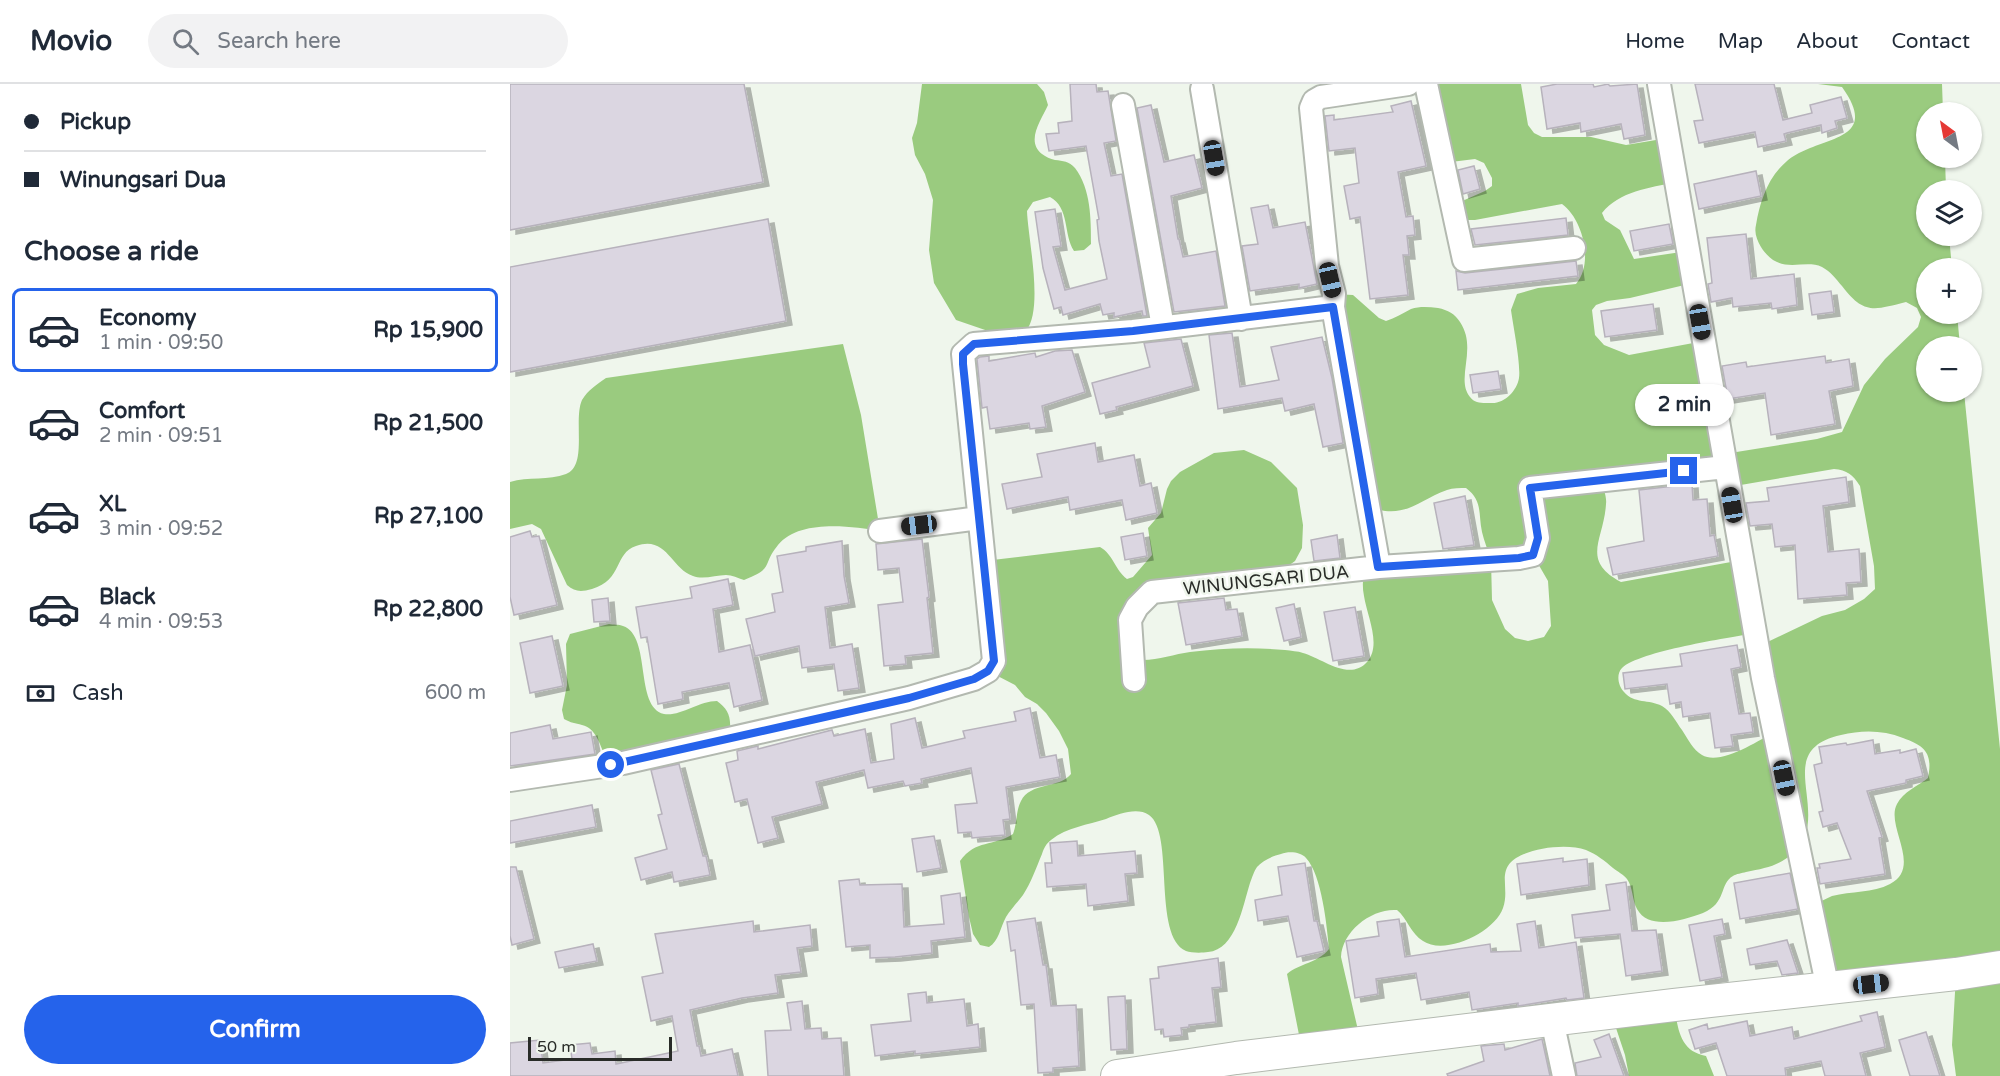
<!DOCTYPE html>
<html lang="en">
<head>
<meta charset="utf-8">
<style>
  body { margin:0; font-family:"Varela Round",sans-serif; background:#f2f2f3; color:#1f2937; height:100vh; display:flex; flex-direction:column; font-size:22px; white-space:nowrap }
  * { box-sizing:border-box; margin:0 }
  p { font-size:20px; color:#747a83 }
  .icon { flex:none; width:33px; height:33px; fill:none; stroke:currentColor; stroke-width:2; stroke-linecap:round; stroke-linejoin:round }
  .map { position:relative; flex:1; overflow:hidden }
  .side { display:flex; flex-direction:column; background:#fff; width:510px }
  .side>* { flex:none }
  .top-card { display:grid; align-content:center; height:132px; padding:0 24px; background:#fff }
  .needle { width:39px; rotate:328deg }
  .controls { position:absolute; left:1406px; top:18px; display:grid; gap:12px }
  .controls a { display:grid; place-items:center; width:66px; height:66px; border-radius:50%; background:#fff; box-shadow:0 2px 4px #0004; font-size:30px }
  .scale { position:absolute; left:18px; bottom:15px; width:144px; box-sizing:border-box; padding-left:6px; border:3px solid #292c28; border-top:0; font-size:16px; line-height:21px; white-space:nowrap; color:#292c28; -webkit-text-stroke:4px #eff6ec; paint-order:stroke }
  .end { position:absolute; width:27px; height:27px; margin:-14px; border:8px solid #2563eb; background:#fff; box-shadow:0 0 0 3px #fff }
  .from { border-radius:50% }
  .bubble { position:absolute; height:42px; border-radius:21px; background:#fff; box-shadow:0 2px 4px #0004; font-size:20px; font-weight:800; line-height:42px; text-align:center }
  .car { position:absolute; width:18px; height:36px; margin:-18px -9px; border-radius:8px; box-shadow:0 0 4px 2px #0007; background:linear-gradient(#222 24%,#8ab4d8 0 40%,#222 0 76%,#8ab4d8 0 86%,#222 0) }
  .top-card b { display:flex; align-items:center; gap:21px; height:57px; font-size:22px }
  .top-card b+b { border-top:2px solid #e0e1e3 }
  .top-card i { width:15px; height:15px; background:#1f2937 }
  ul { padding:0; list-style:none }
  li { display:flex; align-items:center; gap:18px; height:84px; margin:0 12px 9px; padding:0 12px; border:3px solid transparent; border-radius:9px }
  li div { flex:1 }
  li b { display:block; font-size:22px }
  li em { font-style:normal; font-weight:800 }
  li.on { border-color:#2563eb }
  li>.icon { width:54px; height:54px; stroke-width:1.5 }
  h2 { padding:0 24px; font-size:27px; line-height:72px }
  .pay { display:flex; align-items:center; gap:15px; height:66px; padding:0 24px; font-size:22px }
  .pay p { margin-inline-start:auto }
  .primary-button { display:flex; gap:12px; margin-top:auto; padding:12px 24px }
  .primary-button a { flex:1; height:69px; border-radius:36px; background:#2563eb; color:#fff; font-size:24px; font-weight:800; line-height:69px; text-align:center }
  header { display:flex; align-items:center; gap:36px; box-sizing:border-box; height:84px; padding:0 30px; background:#fff; border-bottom:2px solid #e0e1e3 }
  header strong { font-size:28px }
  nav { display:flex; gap:33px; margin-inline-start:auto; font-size:21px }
  .search { width:420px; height:54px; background:#f2f2f3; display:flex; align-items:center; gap:15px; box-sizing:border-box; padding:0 21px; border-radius:33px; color:#747a83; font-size:22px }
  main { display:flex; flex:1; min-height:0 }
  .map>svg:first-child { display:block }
  .forest { fill:#9acb7f; fill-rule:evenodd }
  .building { fill:#dbd6e1; stroke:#b7b2bc; stroke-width:1.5; filter:url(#shadow) }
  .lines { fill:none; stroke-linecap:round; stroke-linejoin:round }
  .street-casing { stroke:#b3b9b0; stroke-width:26 }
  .secondary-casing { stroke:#b3b9b0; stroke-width:34 }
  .street { stroke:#fff; stroke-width:22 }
  .secondary { stroke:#fff; stroke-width:32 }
  .route { stroke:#2563eb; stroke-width:8 }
  .labels { text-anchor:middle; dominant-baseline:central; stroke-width:5; stroke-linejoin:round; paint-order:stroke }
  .street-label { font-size:18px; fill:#292c28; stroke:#eff6ec }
</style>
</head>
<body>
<header>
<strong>Movio</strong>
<div class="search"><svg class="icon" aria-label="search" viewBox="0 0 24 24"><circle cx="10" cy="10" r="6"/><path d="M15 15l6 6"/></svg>Search here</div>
<nav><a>Home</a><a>Map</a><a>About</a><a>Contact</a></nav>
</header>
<main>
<section class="side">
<div class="top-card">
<b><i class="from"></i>Pickup</b>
<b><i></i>Winungsari Dua</b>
</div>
<h2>Choose a ride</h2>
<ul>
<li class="on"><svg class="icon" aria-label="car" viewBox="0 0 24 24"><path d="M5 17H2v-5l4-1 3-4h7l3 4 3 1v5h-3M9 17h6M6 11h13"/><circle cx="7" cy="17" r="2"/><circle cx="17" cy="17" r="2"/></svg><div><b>Economy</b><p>1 min · 09:50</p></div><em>Rp 15,900</em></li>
<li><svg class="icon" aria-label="car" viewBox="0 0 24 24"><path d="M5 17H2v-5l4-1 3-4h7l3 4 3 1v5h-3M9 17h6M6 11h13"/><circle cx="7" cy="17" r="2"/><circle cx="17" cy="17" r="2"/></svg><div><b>Comfort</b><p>2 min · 09:51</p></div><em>Rp 21,500</em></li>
<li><svg class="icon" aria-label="car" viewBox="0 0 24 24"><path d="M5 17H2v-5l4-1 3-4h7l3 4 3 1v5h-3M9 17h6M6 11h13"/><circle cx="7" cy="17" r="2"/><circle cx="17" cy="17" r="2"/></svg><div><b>XL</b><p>3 min · 09:52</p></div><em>Rp 27,100</em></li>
<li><svg class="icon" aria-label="car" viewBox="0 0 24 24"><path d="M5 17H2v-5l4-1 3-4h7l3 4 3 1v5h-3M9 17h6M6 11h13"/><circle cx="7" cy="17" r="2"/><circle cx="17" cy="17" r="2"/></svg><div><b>Black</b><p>4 min · 09:53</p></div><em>Rp 22,800</em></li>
</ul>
<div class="pay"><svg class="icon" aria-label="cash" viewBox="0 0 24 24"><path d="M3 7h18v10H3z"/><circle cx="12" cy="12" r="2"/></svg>Cash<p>600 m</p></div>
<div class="primary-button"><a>Confirm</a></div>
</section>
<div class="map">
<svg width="1490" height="992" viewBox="0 0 1490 992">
  <defs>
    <filter id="shadow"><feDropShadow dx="6" dy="4" stdDeviation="0" flood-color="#0004"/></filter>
  </defs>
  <rect width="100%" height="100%" fill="#eff6ec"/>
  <path class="forest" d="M412,0H527L534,8L538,21C532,35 515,57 532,70C536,73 540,75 545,76C553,77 559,77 565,84C581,105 581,135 581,160L574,166L564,167C553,150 560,124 540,113L523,118L517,127C518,155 534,225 516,247L481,248L446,236L424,199L419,166L423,116L415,90L405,71L402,54L407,39Z
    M916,0H1011L1018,41L1024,49L1032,53H1081L1116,61L1158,54L1166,98C1139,104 1110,107 1092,129L1095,136L1110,146L1124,175L1178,167L1183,199L1120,214L1097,217L1086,221L1082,226L1085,251L1094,261L1119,271L1194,257L1214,370L1307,355L1332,348L1354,301L1375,275L1408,243L1411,233L1407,224L1396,218C1364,226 1354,231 1332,202C1326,195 1321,188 1312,183C1293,174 1270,193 1251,163C1247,156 1244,149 1246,141C1250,117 1258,93 1277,77C1307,51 1373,60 1332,3L1308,0H1432L1433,28H1416V74H1435L1436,106H1416V152H1439L1442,184H1416V230H1447L1450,262H1416V308H1454L1490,665V992H1446L1442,961L1446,891L1318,905L1301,822C1308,819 1315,815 1322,812C1341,807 1363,809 1380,800C1413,783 1375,742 1387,720C1393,708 1408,702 1418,694C1423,669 1415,662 1393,654C1373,646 1352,646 1331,651C1269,665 1309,711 1295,753C1294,758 1288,763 1285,767C1270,782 1256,784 1236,788C1232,789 1226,790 1223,792C1209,800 1217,819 1193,829C1174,836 1139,847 1127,825C1122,816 1123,803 1117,795C1114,791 1107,787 1103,784C1095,777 1086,770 1076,766C1059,760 1031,763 1014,770C983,783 1001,802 993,824C985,848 935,872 913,857C901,850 897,834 887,826C862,824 832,847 831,873L851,959L792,966L777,890C790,879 808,879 819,865C817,843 812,791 796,774C791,768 779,767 771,770C763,772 753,776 747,783C744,787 742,794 740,799C733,821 726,866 698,868C692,869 681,869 676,867C642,852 665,749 639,731C627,723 609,730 596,735C578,741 557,743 541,756C536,760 534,764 532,770C526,784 521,799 513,811C507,819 501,825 496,833C490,844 489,857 479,863L470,861L463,850L459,833L450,777C466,755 483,763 503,750C507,740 506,726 511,717C520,698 549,705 561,690L558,665L549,647L536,629L527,620L515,613L505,601L478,587L474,477L590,463C603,470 605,486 617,495L623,493L642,471L638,444L651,429L657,405L661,397L670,388L704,369L734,366L761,378L787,404L793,441L792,464L785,477L770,488L627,523L630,576C646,577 664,570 680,568C712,564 743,563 775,566C781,567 788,567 793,569C812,574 839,598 857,578C872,561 857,532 854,512C852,503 853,494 854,485L981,476C978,466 974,457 972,448C968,429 973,417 956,404C950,404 943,404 937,406C911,415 899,432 869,426L824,210L843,211L869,234L876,237C885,234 893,229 901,225C910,222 919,223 928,224C938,226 945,230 950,238C968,265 945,294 960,313C965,320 973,319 981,319C994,320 1007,307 1009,294C1011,280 1003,241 1001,226L1007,210L1028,204L1066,200C1084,180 1073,135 1052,120L965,136H958L945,132L950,118L975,107L982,102V94L974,79L965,75L933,79ZM1216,383L1219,403L1324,385C1337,386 1343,391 1350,402L1364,482L1365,505L1354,515L1335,526L1312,532L1247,563L1264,648C1248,657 1210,682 1192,671C1183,666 1178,655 1172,646C1166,638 1161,627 1152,622C1139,615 1124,620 1114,608C1108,602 1106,590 1112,584C1130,567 1218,554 1245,549L1232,476L1111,498C1070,476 1094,456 1096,420C1097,412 1093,404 1091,397ZM1023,471L1038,497L1041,542L1034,553L1018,557L1005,554L995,545L982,516L981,476Z
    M333,260L351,331L370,447C341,442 289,435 268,461C251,482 265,484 234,496C228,494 222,491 216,491C206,491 193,496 183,492C161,485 157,451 126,462C104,469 113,496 82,505C71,508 65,508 57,501L31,445L22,440L0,445V398C18,392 39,397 56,390C78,382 63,336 72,316C78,306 86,301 96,294Z
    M99,540C103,541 109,540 113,542C142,552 124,623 154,630C169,633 189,617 207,617C217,624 221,632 220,644L95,672C90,661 86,644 72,641C65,639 61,639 54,635L52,626L57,601L56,560L60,550Z
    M1164,921C1168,944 1169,967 1196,972L1204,992H1119L1115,971L1101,929Z"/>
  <path class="building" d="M0,0H234L253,98L0,146Z
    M560,0H586L587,8L598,7L606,57L594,59L601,92L612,90L637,232H633L632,227L604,233V229L593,231L590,220L553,231L551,223L544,225L533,184L525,128L545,125L551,162L543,163L555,206L597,195L589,157L587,136L589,135L576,62L539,67L536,50L549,49L548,39L562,37Z
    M1047,0H1083L1084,3L1098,0L1100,2L1127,0L1135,51L1114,55L1111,40L1071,48L1070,39L1037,45L1031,3Z
    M1185,0H1264L1273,36L1302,29L1300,21L1331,13L1337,34L1325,37L1327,44L1312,49L1311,41L1277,49L1274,50L1276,57L1248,63L1245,48L1189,59L1184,37L1193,36Z
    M901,17L916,82L888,88L896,133L903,132L905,151L897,152L899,171H893L898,211L860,215L850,133L840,135L834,102L849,99L845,64L819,67L815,32L824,31V36L883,28L881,22Z
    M641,21L654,78L684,71L692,104L661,112L668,155H669L673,173L706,167L715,222L664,228L627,24Z
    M964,82L970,105L953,110L948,86Z
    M1246,87L1251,112L1189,125L1184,100Z
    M758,121L763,144L795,138L807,200L789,204V200L740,207L732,162L748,160L741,124Z
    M1056,134L1058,151L965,161L961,145Z
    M258,135L276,237L0,288V183Z
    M1159,140L1163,160L1124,167L1120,147Z
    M1236,150L1241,195L1284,190L1287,221L1262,225L1261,219L1223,223L1222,214L1201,218L1198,200L1202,199L1197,154Z
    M1066,177L1068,192L948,206L946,187L955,189Z
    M1321,207L1324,228L1302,231L1299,210Z
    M1143,220L1147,246L1095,253L1091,227Z
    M722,249L730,303L769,296L761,263L812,253L822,294L833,359L813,363L804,320L775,327L772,314L708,325L699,251Z
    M671,255L683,302L606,323L607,326L590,330L582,299L640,283L634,259Z
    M562,266L575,308L532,322L536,343L520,345L519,339L480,345L477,323L472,324L467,275L470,273L479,272V277L525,269L526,273L545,267Z
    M1315,272L1316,279L1339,275L1343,302L1319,307L1325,340L1261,351L1255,309L1218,315L1212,282L1236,278L1237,283Z
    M988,287L991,305L963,309L960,291Z
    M585,359L588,378L624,371L630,402L641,399L647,429L616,436L612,416L560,426L558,413L497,425L492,400L532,393L527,370Z
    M1336,393L1339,418L1313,422L1318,468L1349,465L1351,498L1336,499L1337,511L1288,515L1285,461L1265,463L1262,440L1240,442L1236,419L1259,417L1257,404Z
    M1182,400L1183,416L1197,415L1200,452L1204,451L1208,472L1103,491L1097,464L1134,457L1129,406Z
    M955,412L964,461L933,465L924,419Z
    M20,447L22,453L29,452L47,521L4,531L0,513V453Z
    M633,449L637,472L615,476L611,453Z
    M827,451L830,474L804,477L801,456Z
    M412,455L419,513L417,514L423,569L395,572L396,580L374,582L368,521L393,518L389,484L368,486L366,460Z
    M332,457L334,492L339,519L315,523L320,564L342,560L349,604L328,607L324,580L292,584L289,562L245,572L236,535L265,528L262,510L273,508L267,472L296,467V463Z
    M218,495L223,521L203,525L209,568L240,561L252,616L224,623L219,599L172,608L173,615L148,620L137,553L131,554L126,523L182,514L180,503Z
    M98,514L100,537L84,538L82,516Z
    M714,514L716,526L727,525L732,552L676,561L668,519Z
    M784,520L791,553L774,557L766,524Z
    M845,523L854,572L823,577L814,528Z
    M42,552L53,602L20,609L10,559Z
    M1227,561L1231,583L1221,585L1229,630L1240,629L1243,648L1221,651L1223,662L1205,664L1200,629L1173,633L1171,618L1160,620L1157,600L1115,605L1113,589L1172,582L1170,570Z
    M520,624L530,674L546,671L550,693L496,703L500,735L493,736L495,751L462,754L461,748L448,749L445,721L467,719L461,684L411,695L412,699L395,702L393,697L358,704L354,686L306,698L312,720L262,733L268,754L248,759L237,715L225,718L216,679L228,676L227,667L248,662V665L322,646L324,652L355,645L361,679L384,675L381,640L405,634L412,664L455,654L453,647L506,637L504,628Z
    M40,641L43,655L81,648L85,670L0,682V649Z
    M1363,656L1365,670L1390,666V669L1406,665L1413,692L1396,696V699L1357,707L1372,753L1369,754L1375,790L1310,800L1307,784H1310L1309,780L1341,775L1327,739L1313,743L1309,728L1313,727L1304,681L1312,679L1309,663L1336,659L1337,661Z
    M169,680L193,772H196L200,791L164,798L162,788L131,796L125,774L157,765L148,731L152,730L141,686Z
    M82,721L86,743L0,759V737Z
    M424,752L431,784L407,788L402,755Z
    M567,757L568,772L625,767L627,789L615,790L618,817L578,822L576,800L537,803L535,779H542L540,759Z
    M1053,774V778L1077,775L1079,801L1011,811L1007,780Z
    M795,779L804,837H807L814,867L787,873L778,832L748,837L745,816L772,811L768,783Z
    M0,783H6L24,855L2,861L0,852Z
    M1280,789L1288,825L1230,835L1224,799Z
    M349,795L350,801L392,800L394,843L434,840L431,812L450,809L455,853L421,857L422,869L385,873L360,874V861L336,863L329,797Z
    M1116,798L1122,847L1146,846L1152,887L1116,892L1110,850L1065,854L1062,831L1100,826L1096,801Z
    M525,834L533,881H536L541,922L566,921L569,982L543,984V988L528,989L524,920L511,921L505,866L501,867L497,838Z
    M889,835L895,873L980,860L981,868L1011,867L1007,840L1025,837L1029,864L1066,858L1074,914L1057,916L1056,914L1008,922V919L962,926L959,908L911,916L906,889L866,895L868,910L845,914L836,857L869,852L867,838Z
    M1212,835L1215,850L1204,852L1212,893L1190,897L1179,841Z
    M243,837L244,848L300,841L302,862L287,864L291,888L265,891L268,909L232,914L180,926L187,962H189L191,972L222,965L228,992H0V959L30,956L33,979L62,975L60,961L80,959L82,970L105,967L106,980L168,967L162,932L141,937L132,893L153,889L145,850Z
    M1277,856L1288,889L1272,891L1267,877L1240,881L1237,865Z
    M83,860L87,877L49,884L45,868Z
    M708,874L711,903L702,904L706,938L679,941V943L671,944L672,951L654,953L653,945L645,946L640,895L649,894L648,883Z
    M416,908L417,919L454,915L457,942L468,940L470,963L405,970V967L365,972L361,941L401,937L398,910Z
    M615,912L617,965L601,966L598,913Z
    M292,917L295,945L311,944L312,955L331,954L334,992H258L255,947L281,946L277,919Z
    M1367,928L1375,963L1350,969L1356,992H1315L1311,977L1275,984L1276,992H1217L1206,959L1185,965L1179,946L1197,940L1198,945L1237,937L1240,952L1282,943L1284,955L1352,937L1350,932Z
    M1416,948L1430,992H1400L1389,956Z
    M1099,950L1114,992H1067L1065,979L1091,973L1084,956Z
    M1032,955L1040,992H938L937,990L974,977L971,962L994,960L995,966Z"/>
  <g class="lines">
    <g class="street-casing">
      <path id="street" d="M916,0L954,176L1064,164
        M1149,0L1253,594L1318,905
        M692,5L731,235
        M613,21L653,243
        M823,223L869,483
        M370,447L469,434
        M624,596L620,536L627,523L642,508L869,483L1009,474L1023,471L1028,454L1020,404L1216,383
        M0,696L113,679L399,614L464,595L478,587L484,577L453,270L464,260L623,247L823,223L824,210L817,182L801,24L804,17L811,13L898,0
        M1042,936L1054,992"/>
    </g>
    <g class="secondary-casing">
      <path id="secondary" d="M607,992L726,974L1164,921L1446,890L1490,883"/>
    </g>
    <use href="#street" class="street"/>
    <use href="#secondary" class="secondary"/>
  </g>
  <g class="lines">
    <path class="route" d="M101,681L399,614L464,595L478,587L484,577L453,280V270L464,260L623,247L823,223L868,483L1009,474L1023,471L1028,454L1020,404L1174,387"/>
  </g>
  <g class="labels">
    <g class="street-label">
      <text transform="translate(756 496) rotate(-6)">WINUNGSARI DUA</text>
    </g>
  </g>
</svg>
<div class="controls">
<a><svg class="needle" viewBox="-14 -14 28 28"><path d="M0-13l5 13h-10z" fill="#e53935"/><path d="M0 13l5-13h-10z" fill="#747a83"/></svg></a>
<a><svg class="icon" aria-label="layers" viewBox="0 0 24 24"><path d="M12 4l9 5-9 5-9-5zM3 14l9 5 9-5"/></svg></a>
<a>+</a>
<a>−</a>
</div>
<div class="scale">50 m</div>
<i class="end from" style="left:101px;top:681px"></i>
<i class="end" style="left:1174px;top:387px"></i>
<div class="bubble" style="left:1125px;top:300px;width:99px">2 min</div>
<i class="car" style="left:704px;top:74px;rotate:170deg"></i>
<i class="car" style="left:820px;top:196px;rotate:167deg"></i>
<i class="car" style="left:1190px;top:238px;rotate:170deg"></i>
<i class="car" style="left:1222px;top:421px;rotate:350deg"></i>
<i class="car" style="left:409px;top:441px;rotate:263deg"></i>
<i class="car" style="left:1274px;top:694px;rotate:168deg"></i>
<i class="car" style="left:1361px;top:900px;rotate:83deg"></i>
</div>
</main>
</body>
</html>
